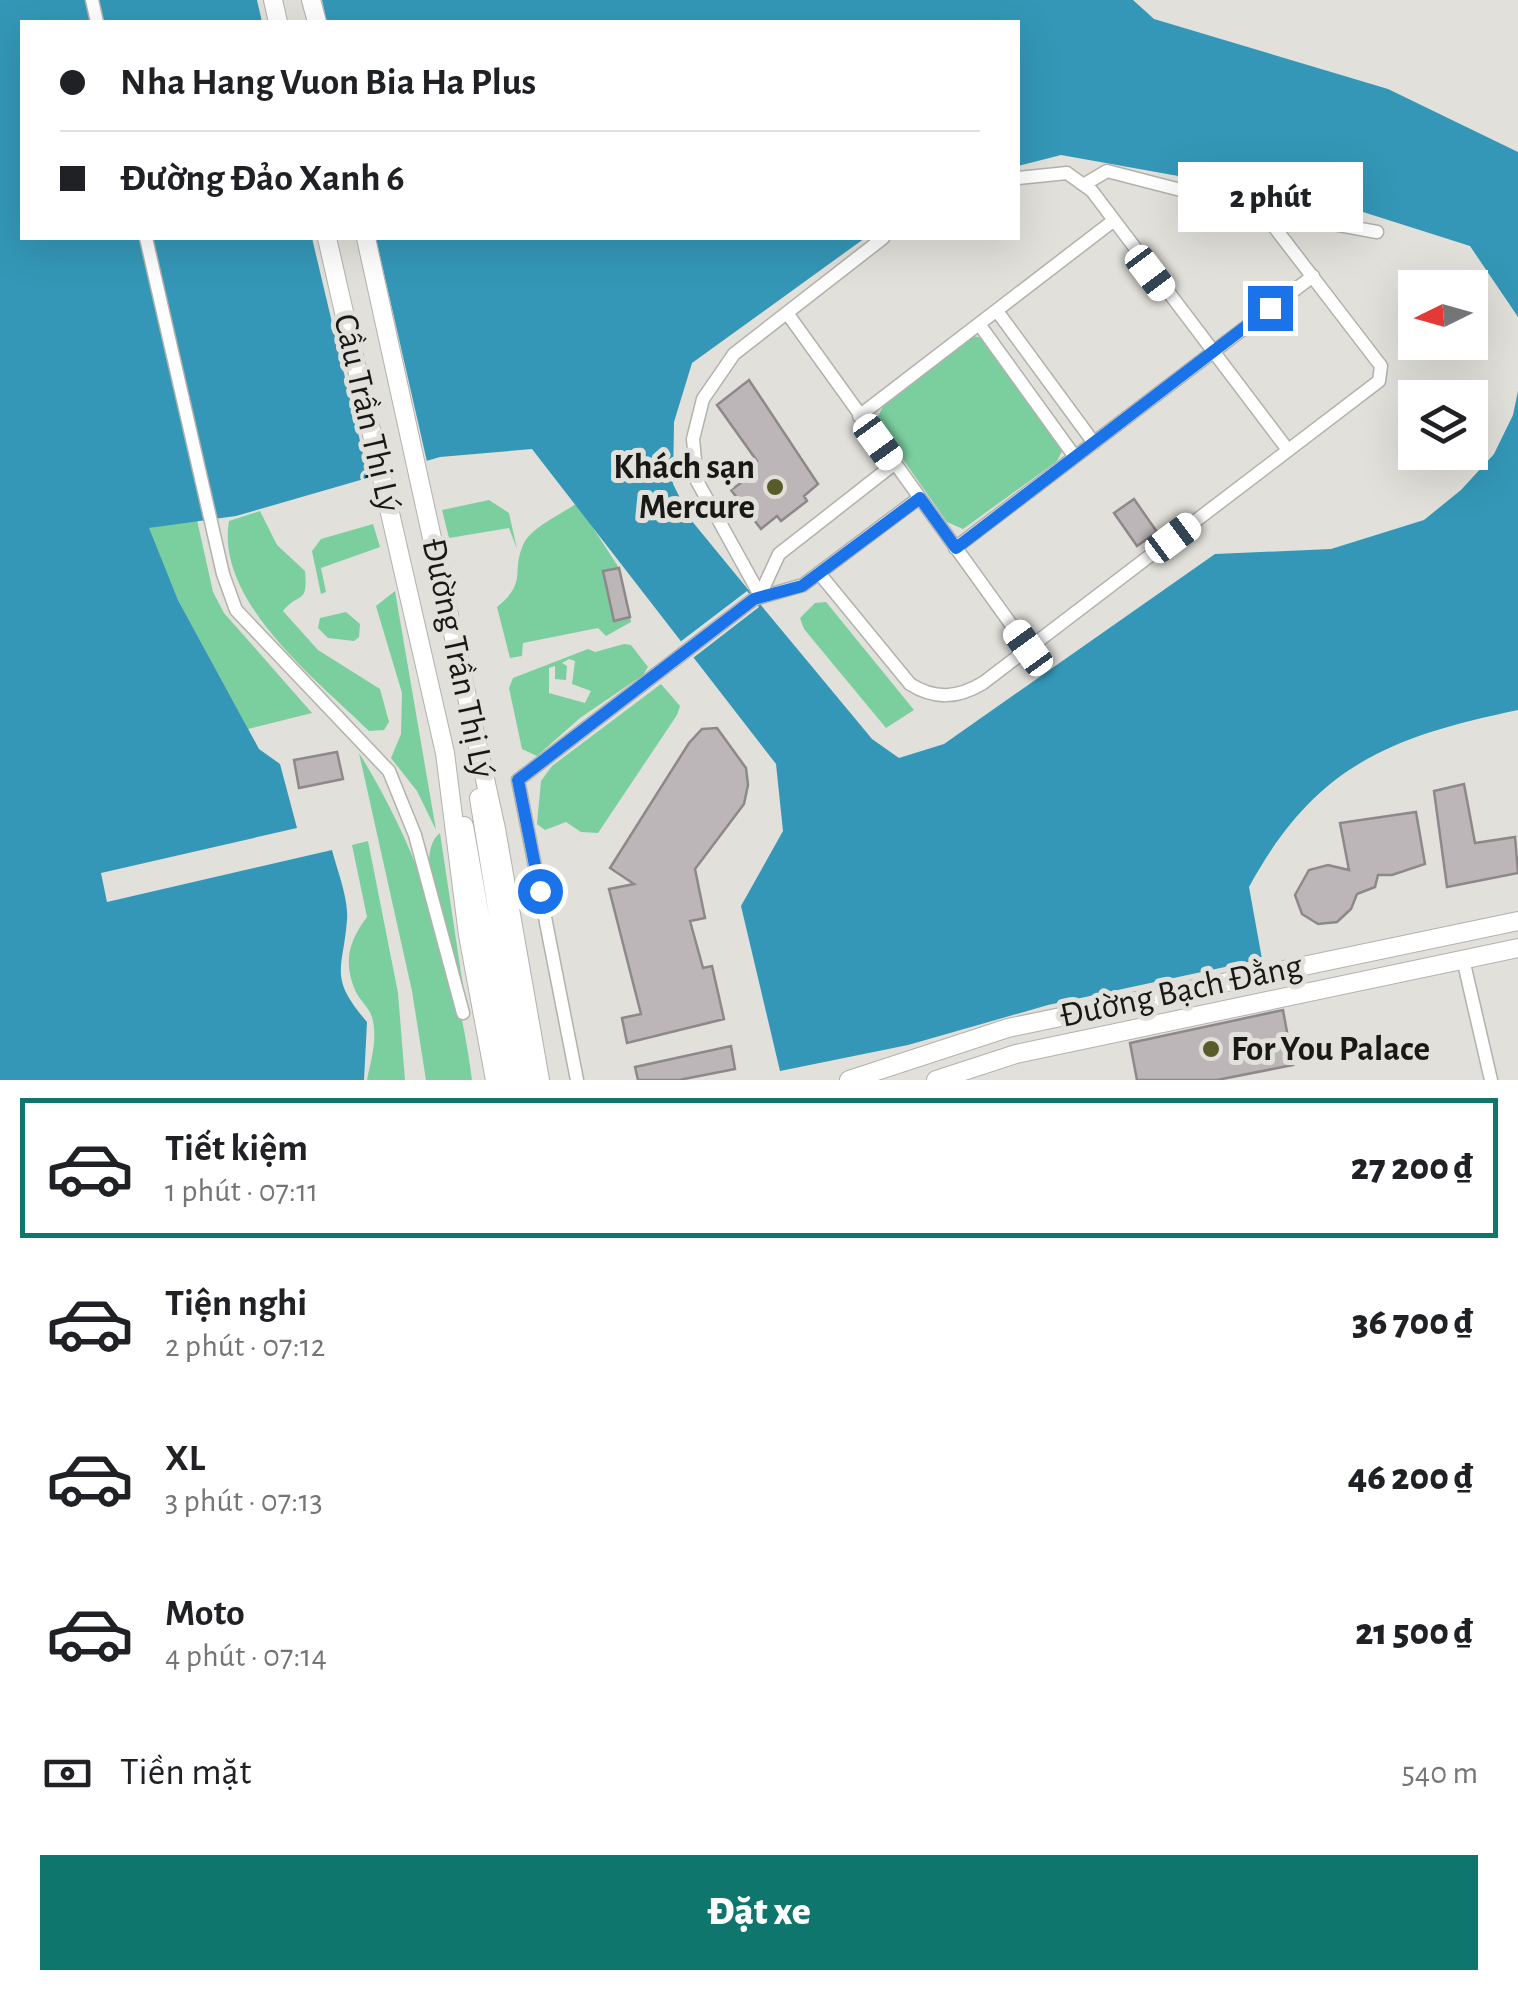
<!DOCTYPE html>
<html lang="vi">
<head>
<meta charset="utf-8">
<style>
  body { margin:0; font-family:"Alegreya Sans",sans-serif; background:#f2f2f2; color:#202124; height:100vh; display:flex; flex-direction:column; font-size:38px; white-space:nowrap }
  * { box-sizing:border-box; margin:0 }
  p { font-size:32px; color:#757577 }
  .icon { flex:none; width:55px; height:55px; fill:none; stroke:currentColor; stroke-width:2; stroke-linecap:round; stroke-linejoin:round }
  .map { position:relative; height:1080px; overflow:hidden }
  .drawer { display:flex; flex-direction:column; background:#fff; flex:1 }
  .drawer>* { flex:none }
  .guide { position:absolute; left:20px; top:20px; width:1000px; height:220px; border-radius:0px; box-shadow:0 10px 40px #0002; display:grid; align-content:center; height:220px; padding:0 40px; background:#fff }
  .needle { width:65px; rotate:265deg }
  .tools { position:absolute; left:1398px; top:270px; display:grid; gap:20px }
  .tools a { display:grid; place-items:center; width:90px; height:90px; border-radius:0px; background:#fff; box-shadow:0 10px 40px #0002; font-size:50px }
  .end { position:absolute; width:45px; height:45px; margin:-22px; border:12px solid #1a73e8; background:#fff; box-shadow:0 0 0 5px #fff }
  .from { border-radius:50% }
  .bubble { position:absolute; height:70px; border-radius:0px; background:#fff; box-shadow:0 10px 40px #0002; font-size:32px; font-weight:800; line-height:70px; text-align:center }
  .car { position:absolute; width:30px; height:60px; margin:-30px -15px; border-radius:12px; box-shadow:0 0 8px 2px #0007; background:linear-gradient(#fff 24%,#345 0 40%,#fff 0 76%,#345 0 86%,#fff 0) }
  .guide b { display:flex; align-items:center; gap:35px; height:95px; font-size:38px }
  .guide b+b { border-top:2px solid #e0e0e0 }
  .guide i { width:25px; height:25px; background:#202124 }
  ul { padding:18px 0 0; list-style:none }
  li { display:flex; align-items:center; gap:30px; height:140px; margin:0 20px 15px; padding:0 20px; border:5px solid transparent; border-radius:0px }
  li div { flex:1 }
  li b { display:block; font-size:38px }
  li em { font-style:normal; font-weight:800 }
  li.current { border-color:#0f766e }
  li>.icon { width:90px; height:90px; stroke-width:1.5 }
  .pay { display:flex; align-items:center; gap:25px; height:110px; padding:0 40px; font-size:38px }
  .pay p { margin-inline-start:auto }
  .action { display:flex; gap:20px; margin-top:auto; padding:20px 40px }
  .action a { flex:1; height:115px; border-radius:0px; background:#0f766e; color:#fff; font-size:40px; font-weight:800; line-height:115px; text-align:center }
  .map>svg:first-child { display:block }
  .green { fill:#7bcf9f; fill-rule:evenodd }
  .water { fill:#3497b7 }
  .pier { fill:#e1e0da }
  .building { fill:#bcb6b8; stroke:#8e888a; stroke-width:2.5 }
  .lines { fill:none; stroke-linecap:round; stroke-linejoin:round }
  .minor-casing { stroke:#b2b1ac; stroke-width:15 }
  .major-casing { stroke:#b2b1ac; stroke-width:20 }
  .minor { stroke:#fff; stroke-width:12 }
  .major { stroke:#fff; stroke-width:18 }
  .route { stroke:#1a73e8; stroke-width:12 }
  .poi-dot { fill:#575c2a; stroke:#e1e0da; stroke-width:4 }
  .labels { text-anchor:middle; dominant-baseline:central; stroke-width:10; stroke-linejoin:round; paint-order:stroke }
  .street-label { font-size:35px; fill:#181816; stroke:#e1e0da }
  .poi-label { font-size:35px; font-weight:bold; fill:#181816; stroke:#e1e0da; text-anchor:end }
</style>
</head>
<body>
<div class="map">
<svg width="1518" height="1080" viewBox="0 0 1518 1080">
  <rect width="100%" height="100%" fill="#e1e0da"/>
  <path class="green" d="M974,336L990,340L1064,447L1057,461L963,529L947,522L876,421L884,404Z
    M489,500L509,513L517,549L509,528L449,538L442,510Z
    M577,503L619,568L631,622L606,636L598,628L523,643L522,656L510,658L497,607C529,581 510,572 524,543C532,527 562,514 577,503Z
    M260,511L277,545L305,571C308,606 299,591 283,611L318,650L380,689L389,722L384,730L369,731C317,680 215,601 229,521Z
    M197,520L213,592L224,613L312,713L248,729L178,600L148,528Z
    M373,524L380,547L321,568L326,592L321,594L312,551L321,539Z
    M395,591L436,830L417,791L391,758L401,734L402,693L376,606Z
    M826,602L914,710L886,728L804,629L800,618L815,603Z
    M346,612L360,624L359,637L354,641L328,638L318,628L320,618Z
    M624,644L631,645L648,667L643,675L580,718L537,756L522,749L509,688L513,678L588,649L595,652ZM569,659L575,661L572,684L591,691L585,703L549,693V668L555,666V679L566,680L567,666L562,663Z
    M661,684L680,706L677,715L598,833L581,832L566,822L545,830L537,824L541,781L552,766Z
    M359,753C420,850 457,966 472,1080H426L412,991Z
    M440,833L464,993C453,962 409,855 440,833Z
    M368,841L398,993L405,1080H367C371,1059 378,1039 372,1017C369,1007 359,1000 355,990C343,961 349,941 367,917L352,845Z"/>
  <path class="water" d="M0,0H1133L1154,19L1388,89L1518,152V317L1470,246L1341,205L1061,155L1018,166V22H22V238H865L692,363L674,422L673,484L691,520L760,604L872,739L899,758L944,744L1215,554L1331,549L1424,520L1461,490L1494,454L1513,415L1518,391V710C1389,737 1315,766 1249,887L1262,959L1048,1005L908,1045L780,1071L741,906L783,831L776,764L532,449L440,457L236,516L149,528L178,600L259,749L280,764L297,828L101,873L107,902L332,850C337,870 349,899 347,920C343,971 328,976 367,1022L364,1080H0Z"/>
  <path class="pier" d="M257,0H322L327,22H262Z
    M312,238H376L428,466L370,483Z
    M747,591L759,607L693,658L680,642Z"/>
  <path class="building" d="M749,380L818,484L804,496L807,501L781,521L777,516L761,529L731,490L749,477L744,470L757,461L717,405Z
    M1134,499L1157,532L1137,546L1114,513Z
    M619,568L630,617L614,621L603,571Z
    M717,728L746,768L748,785L744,804L695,869L705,918L690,921L703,968L712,966L724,1019L627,1043L622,1018L641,1014L609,889L634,884L610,868L689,743L702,729Z
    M337,752L343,779L299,788L294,760Z
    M1464,784L1475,843L1515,837L1518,873L1447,887L1434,791Z
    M1416,812L1425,864L1392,875H1378L1375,887L1357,894L1351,909L1337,922L1318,924L1302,914L1295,895L1309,870L1328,865L1349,870L1340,823Z
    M1283,1010L1293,1065L1217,1080H1137L1130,1043Z
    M731,1046L735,1069L679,1080H638L635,1067Z"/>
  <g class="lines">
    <g class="minor-casing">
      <path id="minor" d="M92,0L97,22
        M1018,178L1067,173L1092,191L1288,450
        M1085,184L1107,171L1262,211L1377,232
        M146,238L223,574L236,610L389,771L415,835L463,1013
        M997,311L1094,443
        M787,313L1028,648
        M979,324L1075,457
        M859,416L1113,221
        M955,548L1313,276
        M819,573L910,684C935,700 958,698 983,683L1379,381L1381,366L1262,211
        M760,595L697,481L693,439L703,399L734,354L883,238
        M760,595L779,554L894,464
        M1463,959L1491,1080
        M577,1080L518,780L754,599L803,585L919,498"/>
    </g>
    <g class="major-casing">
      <path id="major" d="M273,0L278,22
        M311,0L317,22
        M327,238L445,753L468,935L495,1080
        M366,238L496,829L540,1080
        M479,798L525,1080
        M464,826L509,1080
        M849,1080L1008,1028L1518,921
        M936,1080L1016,1054L1518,948"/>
    </g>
    <use href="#minor" class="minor"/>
    <use href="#major" class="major"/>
  </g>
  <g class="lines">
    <path class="route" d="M540,891L518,780L754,599L802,586L920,498L956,548L1270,308"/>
  </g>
  <g class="poi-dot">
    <circle cx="775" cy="487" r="10"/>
    <circle cx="1211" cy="1049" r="10"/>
  </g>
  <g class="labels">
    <g class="street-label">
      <text transform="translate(367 413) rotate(77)">Cầu Trần Thị Lý</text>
      <text transform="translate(458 658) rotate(78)">Đường Trần Thị Lý</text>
      <text transform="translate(1181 991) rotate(-12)">Đường Bạch Đằng</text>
    </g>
    <g class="poi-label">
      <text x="755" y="467">Khách sạn<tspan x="755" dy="40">Mercure</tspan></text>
      <text x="1231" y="1049" text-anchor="start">For You Palace</text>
    </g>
  </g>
</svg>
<div class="tools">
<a><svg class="needle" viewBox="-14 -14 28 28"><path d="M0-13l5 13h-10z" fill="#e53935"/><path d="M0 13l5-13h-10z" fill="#757577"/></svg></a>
<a><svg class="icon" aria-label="layers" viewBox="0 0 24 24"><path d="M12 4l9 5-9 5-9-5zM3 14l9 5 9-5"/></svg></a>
</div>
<i class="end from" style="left:540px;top:891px"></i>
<i class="end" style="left:1270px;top:308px"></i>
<div class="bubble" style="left:1178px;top:162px;width:185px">2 phút</div>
<i class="car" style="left:1150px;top:273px;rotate:143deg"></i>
<i class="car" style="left:878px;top:442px;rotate:144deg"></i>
<i class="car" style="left:1173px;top:538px;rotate:53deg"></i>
<i class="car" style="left:1028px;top:648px;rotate:324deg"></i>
<div class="guide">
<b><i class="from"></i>Nha Hang Vuon Bia Ha Plus</b>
<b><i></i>Đường Đảo Xanh 6</b>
</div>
</div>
<section class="drawer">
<ul>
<li class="current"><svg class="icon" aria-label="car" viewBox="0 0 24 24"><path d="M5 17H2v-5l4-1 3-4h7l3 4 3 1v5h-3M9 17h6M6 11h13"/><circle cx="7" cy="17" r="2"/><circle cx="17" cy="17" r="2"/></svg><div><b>Tiết kiệm</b><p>1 phút · 07:11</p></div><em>27 200 ₫</em></li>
<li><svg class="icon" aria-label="car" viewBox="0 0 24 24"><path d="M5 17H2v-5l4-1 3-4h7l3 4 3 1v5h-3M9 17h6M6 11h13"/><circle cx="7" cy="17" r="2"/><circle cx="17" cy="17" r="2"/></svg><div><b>Tiện nghi</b><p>2 phút · 07:12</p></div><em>36 700 ₫</em></li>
<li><svg class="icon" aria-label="car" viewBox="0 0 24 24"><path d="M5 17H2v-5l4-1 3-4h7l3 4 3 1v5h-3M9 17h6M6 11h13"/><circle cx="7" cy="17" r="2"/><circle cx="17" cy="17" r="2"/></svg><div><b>XL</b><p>3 phút · 07:13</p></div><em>46 200 ₫</em></li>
<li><svg class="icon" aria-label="car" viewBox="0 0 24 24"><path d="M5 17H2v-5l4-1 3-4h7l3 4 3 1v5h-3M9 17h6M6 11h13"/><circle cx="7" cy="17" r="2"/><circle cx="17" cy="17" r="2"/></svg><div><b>Moto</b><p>4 phút · 07:14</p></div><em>21 500 ₫</em></li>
</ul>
<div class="pay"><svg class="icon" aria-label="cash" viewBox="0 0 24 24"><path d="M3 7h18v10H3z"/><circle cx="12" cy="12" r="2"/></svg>Tiền mặt<p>540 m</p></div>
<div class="action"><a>Đặt xe</a></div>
</section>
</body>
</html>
